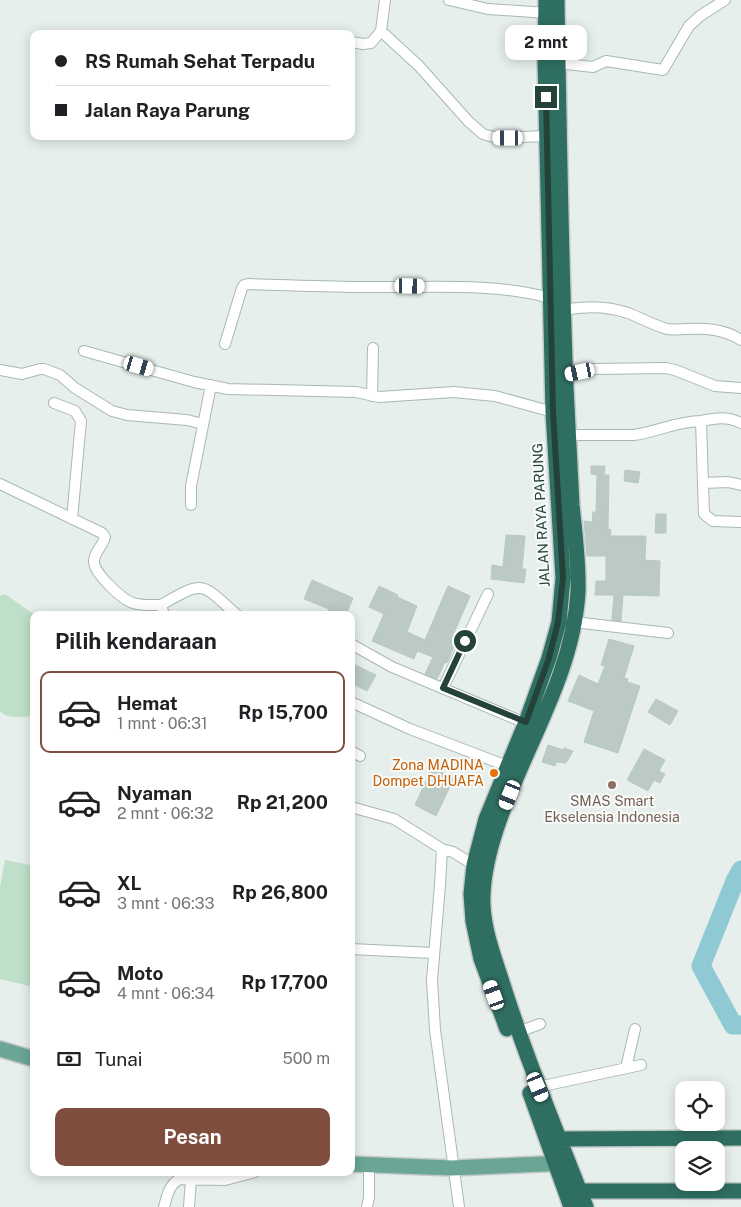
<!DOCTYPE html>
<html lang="id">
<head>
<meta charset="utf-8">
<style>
  body { margin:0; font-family:"Public Sans",sans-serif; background:#f6f6f6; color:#202124; height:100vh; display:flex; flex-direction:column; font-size:19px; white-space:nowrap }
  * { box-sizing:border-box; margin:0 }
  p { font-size:16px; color:#757577 }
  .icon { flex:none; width:28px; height:28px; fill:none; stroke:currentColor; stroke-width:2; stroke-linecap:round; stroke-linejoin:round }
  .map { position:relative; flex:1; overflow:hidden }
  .sheet { position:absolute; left:30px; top:611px; width:325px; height:565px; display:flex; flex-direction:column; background:#fff; border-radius:10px; box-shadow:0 2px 12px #0003 }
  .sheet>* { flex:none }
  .guide { position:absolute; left:30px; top:30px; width:325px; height:110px; border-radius:10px; box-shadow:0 2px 12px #0003; display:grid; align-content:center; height:110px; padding:0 25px; background:#fff }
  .tools { position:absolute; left:675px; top:1081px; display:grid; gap:10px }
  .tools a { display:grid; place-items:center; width:50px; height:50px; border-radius:10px; background:#fff; box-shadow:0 2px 12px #0003; font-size:25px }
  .end { position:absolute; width:22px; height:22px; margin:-11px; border:6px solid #24423a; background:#fff; box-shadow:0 0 0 2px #fff }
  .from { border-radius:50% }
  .bubble { position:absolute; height:35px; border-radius:10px; background:#fff; box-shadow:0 2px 12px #0003; font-size:16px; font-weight:700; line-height:35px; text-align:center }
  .car { position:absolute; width:15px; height:30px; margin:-15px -8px; border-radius:6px; box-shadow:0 0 4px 1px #0007; background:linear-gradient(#fff 24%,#345 0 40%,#fff 0 76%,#345 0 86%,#fff 0) }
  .guide b { display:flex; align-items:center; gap:18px; height:48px; font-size:19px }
  .guide b+b { border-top:1px solid #e0e0e0 }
  .guide i { width:12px; height:12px; background:#202124 }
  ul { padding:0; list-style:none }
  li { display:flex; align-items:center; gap:15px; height:82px; margin:0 10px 8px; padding:0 15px; border:2px solid transparent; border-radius:10px }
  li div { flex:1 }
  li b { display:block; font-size:19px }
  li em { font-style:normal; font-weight:700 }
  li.current { border-color:#7f4e3f }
  li>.icon { width:45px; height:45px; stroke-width:1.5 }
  h2 { padding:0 25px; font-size:22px; line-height:60px }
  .pay { display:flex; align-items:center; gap:12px; height:55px; padding:0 25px; font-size:19px }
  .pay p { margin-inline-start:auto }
  .cta { display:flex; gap:10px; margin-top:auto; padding:10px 25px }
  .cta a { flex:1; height:58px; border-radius:10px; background:#7f4e3f; color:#fff; font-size:20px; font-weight:700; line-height:58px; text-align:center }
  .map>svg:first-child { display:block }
  .green { fill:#bfe0c8 }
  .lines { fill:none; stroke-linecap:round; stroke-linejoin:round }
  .river { stroke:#8ec9d4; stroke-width:19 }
  .building { fill:#bbcac4; stroke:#b8c9c2 }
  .street-casing { stroke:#a8b8b2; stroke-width:12 }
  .primary-casing { stroke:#c2cac8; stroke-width:18 }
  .highway-casing { stroke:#c2cac8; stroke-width:18 }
  .street { stroke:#fff; stroke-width:10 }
  .primary { stroke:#6aa596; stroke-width:15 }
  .highway { stroke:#2f6f62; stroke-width:15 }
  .route { stroke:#24423a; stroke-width:6 }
  .food-dot { fill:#e8710a; stroke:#f7fbf9; stroke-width:2 }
  .education-dot { fill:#8d6e63; stroke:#f7fbf9; stroke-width:2 }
  .labels { text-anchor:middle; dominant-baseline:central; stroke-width:4; stroke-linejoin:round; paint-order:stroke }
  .street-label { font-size:14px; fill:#24423a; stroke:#f7fbf9 }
  .food-label { font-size:14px; fill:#c56008; stroke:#f7fbf9; text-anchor:end }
  .education-label { font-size:14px; fill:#785e54; stroke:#f7fbf9 }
</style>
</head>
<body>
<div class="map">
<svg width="741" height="1207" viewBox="0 0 741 1207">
  <rect width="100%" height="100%" fill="#e6efeb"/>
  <path class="green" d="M5,594L35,615H34V711L30,716C21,717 7,719 0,711V596Z
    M34,841V987L0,979V887L5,860L30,865Z"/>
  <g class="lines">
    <path class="river" d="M741,870L735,881L701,966L733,1025H741"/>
  </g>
  <path class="building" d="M591,466H605L604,475H609L608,529L611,530L610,536H646L645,560L660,561L659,596L623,595L621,621L612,620L614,595H595L596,581H606V556H587L584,521L592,522L593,512H596L597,475L591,474Z
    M625,470L640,472L638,483L624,481Z
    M656,514H666V533H655Z
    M506,535L525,536L522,569H526L524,583L491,579L492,565L503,567Z
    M312,580L353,598L346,615H338L328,611L329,609L304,599Z
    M379,586L398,595L397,597L417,606L407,632L425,640L448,586L470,596L451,640L456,642L447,663L445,662L437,679L425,674L433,657L417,651L414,659L372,641L384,614L369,607Z
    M609,639L634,646L624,678L628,679L627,682L640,686L618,753L584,742L594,711L568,701L579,675L598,684L605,666L601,665Z
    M351,663L376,675L367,691L351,683Z
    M656,699L678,711L670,725L648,712Z
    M548,745L563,750L564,748L573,751L566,763L556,762L555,766L542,762Z
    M644,749L665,760L659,771L665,774L660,783L654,780L648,791L627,780Z
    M432,768L454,778L436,816L415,805Z"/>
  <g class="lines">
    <g class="street-casing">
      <path id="street" d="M385,0L381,31L419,66L469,122L483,134L497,138L547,136
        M449,0L488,9L547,13
        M351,42L363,44L371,43L381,31
        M558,63L593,67L606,61L663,70L689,26L700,16L725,0
        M563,310C584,306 608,306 628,313C641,318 653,325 667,329C673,330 680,329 686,329C706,328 724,329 741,340
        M225,344L242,288L244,285L248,284C288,285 327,287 367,287C428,288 491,282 550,298
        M84,351L194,382L228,389L356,392L379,397L454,392L474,394L495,396L553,412
        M0,370L22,374L40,369H44L60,375L75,388L112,411L127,415L187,420L203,424
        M566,375L594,369L666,368L675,370L715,386L741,388
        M372,396L373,348
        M54,403L75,411L81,421L72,519
        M701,421C716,418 727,416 741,423
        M569,435H634C657,432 677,421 701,421L704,514L713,521L741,522
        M703,483L728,482L741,485
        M0,484L102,533L105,537C103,546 94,552 94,561C93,573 123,600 133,603C142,606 152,605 161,605L164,615
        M191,505V486L211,385
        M161,605C205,580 200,582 237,615
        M574,622L668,633
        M351,644L392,667L530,725
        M443,688L488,594
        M351,702L410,729L507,766
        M351,751L360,756
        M351,807L394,819L442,849L453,852L474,865
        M442,849L440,885L432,980L435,1030L459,1207
        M351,949L433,953
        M518,1032L540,1024
        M626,1068L635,1029
        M538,1087L641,1065
        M164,1207C167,1196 169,1184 180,1179L225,1180L255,1172
        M189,1207L191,1179
        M367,1207L369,1198V1166"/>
    </g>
    <g class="primary-casing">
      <path id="primary" d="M0,1049L34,1059
        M351,1164L452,1168L567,1163"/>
    </g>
    <g class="highway-casing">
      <path id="highway" d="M557,0C559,129 561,258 566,387C568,426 570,466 572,505C575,534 579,563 578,592C573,676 523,749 497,827C490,848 484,871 483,894C481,924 494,957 503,985C527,1060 557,1133 586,1207
        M507,1029L481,959L473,921L471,894L474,865L486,819L526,722L549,658L559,622L563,578L553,412L545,59L546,1
        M530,1093L571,1207
        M553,1139L741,1138
        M570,1191H741"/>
    </g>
    <use href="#street" class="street"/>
    <use href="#primary" class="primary"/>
    <use href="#highway" class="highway"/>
  </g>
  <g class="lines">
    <path class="route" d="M465,641L443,688L526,722L549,658L558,622L563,578L553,412L546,97"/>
  </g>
  <circle class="food-dot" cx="494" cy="773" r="5"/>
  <circle class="education-dot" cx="612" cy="785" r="5"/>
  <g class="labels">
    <g class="street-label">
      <text transform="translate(541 515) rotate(-93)">JALAN RAYA PARUNG</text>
    </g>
    <g class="food-label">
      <text x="484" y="765">Zona MADINA<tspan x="484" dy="16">Dompet DHUAFA</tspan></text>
    </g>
    <g class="education-label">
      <text x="612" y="801">SMAS Smart<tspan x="612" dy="16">Ekselensia Indonesia</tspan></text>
    </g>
  </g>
</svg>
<div class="tools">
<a><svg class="icon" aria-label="locate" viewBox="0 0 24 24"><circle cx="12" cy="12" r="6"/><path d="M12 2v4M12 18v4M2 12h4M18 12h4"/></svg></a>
<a><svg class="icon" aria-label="layers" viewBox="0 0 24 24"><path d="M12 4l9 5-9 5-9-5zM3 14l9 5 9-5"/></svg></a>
</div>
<i class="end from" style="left:465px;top:641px"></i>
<i class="end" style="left:546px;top:97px"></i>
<div class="bubble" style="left:505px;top:25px;width:82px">2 mnt</div>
<i class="car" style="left:508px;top:138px;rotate:270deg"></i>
<i class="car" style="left:410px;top:286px;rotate:91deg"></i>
<i class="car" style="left:139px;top:366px;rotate:106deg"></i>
<i class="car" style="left:580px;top:372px;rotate:258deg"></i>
<i class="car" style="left:510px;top:795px;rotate:202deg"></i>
<i class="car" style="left:494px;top:995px;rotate:340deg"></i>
<i class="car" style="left:538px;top:1087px;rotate:157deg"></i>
<div class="guide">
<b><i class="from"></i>RS Rumah Sehat Terpadu</b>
<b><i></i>Jalan Raya Parung</b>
</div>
<section class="sheet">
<h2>Pilih kendaraan</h2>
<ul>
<li class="current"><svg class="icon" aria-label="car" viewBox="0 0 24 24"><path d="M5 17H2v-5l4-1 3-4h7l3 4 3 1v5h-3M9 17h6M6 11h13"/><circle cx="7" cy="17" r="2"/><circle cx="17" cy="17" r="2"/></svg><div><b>Hemat</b><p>1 mnt · 06:31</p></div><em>Rp 15,700</em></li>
<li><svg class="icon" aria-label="car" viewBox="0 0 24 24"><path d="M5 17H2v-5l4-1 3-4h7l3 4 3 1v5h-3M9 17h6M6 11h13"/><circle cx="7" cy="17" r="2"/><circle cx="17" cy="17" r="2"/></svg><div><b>Nyaman</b><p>2 mnt · 06:32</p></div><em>Rp 21,200</em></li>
<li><svg class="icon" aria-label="car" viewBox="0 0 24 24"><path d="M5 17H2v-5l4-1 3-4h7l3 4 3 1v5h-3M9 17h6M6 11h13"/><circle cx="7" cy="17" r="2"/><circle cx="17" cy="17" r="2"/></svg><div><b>XL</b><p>3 mnt · 06:33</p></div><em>Rp 26,800</em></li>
<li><svg class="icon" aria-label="car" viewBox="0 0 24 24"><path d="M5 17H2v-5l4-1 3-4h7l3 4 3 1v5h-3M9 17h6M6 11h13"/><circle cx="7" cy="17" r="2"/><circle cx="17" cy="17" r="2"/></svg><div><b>Moto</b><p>4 mnt · 06:34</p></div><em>Rp 17,700</em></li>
</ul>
<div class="pay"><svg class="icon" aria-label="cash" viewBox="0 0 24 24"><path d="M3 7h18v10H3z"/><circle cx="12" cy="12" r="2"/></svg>Tunai<p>500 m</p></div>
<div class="cta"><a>Pesan</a></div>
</section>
</div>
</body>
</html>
